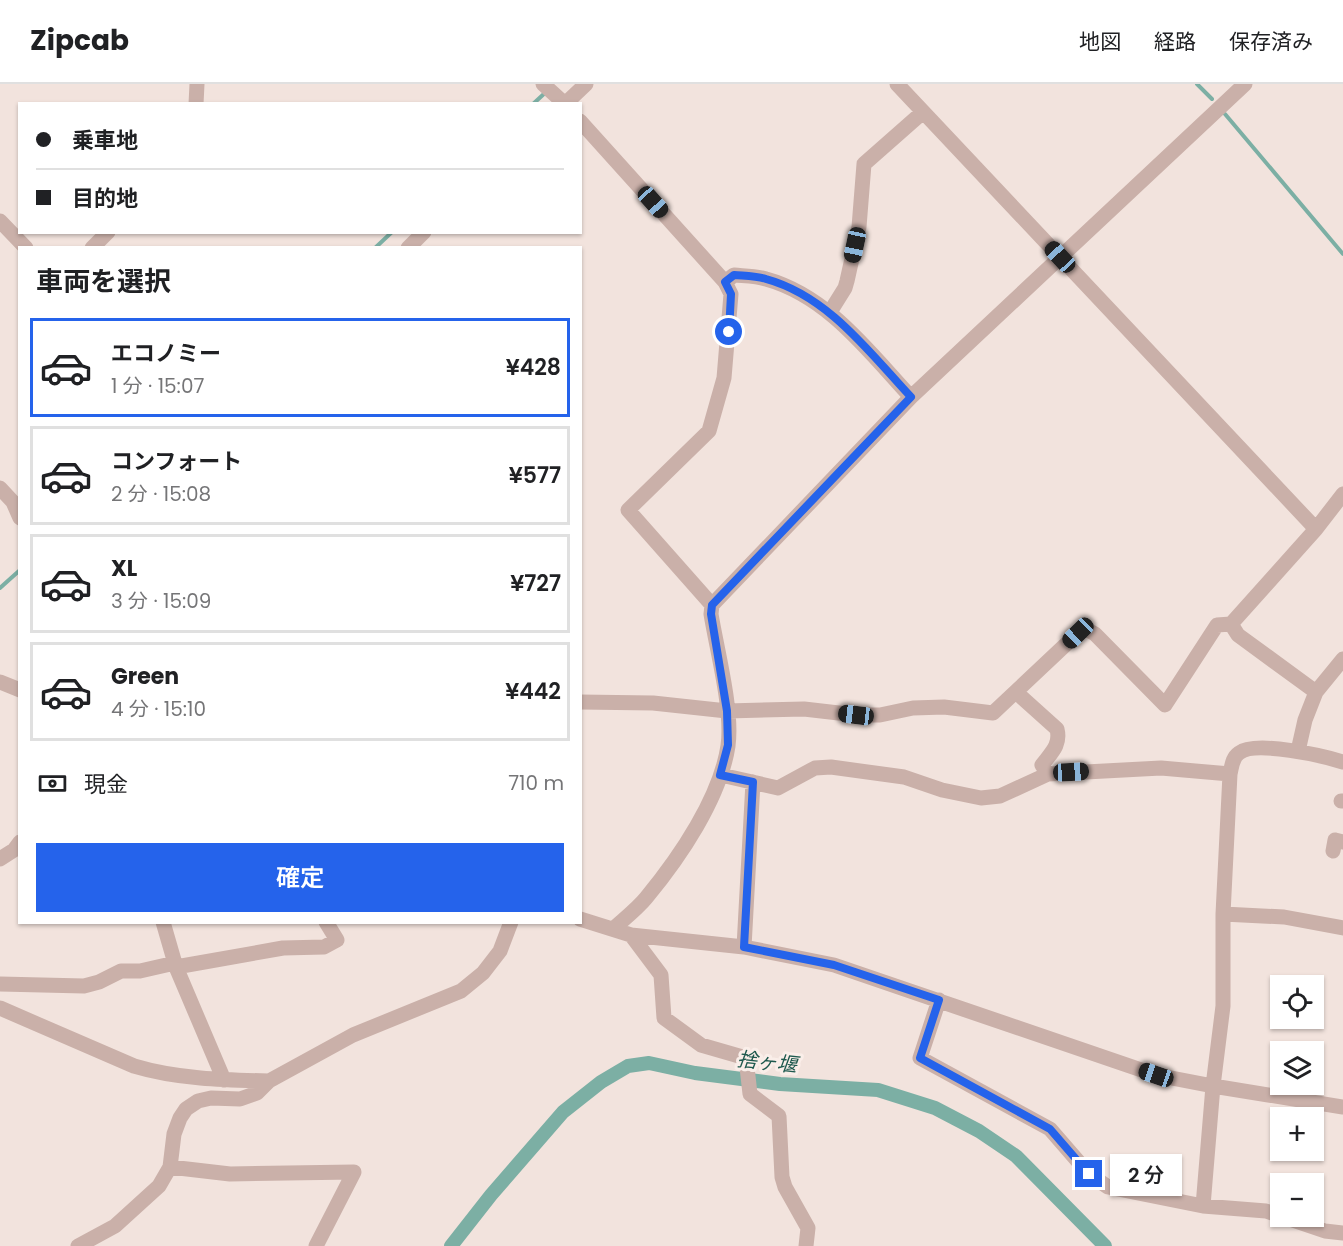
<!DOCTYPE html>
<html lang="ja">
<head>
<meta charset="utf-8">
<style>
  body { margin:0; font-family:Poppins,"Noto Sans JP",sans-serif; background:#f6f6f6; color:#202124; height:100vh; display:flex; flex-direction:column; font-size:22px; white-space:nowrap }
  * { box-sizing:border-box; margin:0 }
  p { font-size:20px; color:#757577 }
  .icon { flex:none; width:33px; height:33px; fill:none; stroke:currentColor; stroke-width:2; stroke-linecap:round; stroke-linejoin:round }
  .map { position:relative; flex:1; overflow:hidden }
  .panel { position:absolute; left:18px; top:162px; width:564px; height:678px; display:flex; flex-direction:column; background:#fff; border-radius:0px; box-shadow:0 2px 4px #0004 }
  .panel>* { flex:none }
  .banner { position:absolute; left:18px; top:18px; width:564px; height:132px; border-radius:0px; box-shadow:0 2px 4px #0004; display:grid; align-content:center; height:132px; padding:0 18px; background:#fff }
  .controls { position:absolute; left:1270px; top:891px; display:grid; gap:12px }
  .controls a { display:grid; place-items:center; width:54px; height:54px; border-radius:0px; background:#fff; box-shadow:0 2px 4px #0004; font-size:30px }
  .end { position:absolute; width:27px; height:27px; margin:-14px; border:8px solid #2563eb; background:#fff; box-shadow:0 0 0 3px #fff }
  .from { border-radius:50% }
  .bubble { position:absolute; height:42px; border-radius:0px; background:#fff; box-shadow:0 2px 4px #0004; font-size:20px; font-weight:600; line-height:42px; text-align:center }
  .car { position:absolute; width:18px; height:36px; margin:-18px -9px; border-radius:8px; box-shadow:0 0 4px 2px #0007; background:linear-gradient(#222 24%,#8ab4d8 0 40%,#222 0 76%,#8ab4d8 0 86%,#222 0) }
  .banner b { display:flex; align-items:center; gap:21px; height:57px; font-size:22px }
  .banner b+b { border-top:2px solid #e0e0e0 }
  .banner i { width:15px; height:15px; background:#202124 }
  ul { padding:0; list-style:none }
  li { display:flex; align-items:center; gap:18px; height:99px; margin:0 12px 9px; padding:0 6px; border:3px solid #e0e0e0; border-radius:0px }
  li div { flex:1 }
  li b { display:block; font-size:22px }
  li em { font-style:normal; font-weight:600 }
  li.selected { border-color:#2563eb }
  li>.icon { width:54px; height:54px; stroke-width:1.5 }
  h2 { padding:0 18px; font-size:27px; line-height:72px }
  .pay { display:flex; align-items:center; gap:15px; height:66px; padding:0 18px; font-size:22px }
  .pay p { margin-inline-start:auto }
  .action { display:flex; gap:12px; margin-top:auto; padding:12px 18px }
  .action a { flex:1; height:69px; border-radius:0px; background:#2563eb; color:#fff; font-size:24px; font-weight:600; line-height:69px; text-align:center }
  header { display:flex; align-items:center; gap:36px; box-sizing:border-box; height:84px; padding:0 30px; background:#fff; border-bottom:2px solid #e0e0e0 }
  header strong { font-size:28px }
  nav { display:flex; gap:33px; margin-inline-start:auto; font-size:21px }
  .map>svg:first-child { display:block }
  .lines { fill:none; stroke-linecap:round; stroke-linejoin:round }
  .stream { stroke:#7cafa4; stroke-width:4 }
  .canal { stroke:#7cafa4; stroke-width:14 }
  .minor { stroke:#cab0a9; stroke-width:15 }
  .route { stroke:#2563eb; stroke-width:8 }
  .labels { text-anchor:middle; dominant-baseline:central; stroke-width:6; stroke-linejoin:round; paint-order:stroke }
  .water-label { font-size:20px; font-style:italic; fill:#1e594e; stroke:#faeee9 }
</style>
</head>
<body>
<header>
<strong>Zipcab</strong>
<nav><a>地図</a><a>経路</a><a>保存済み</a></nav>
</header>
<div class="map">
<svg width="1343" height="1162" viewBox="0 0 1343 1162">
  <rect width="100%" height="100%" fill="#f2e3dd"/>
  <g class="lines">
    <path class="stream" d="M1197,0L1212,15
      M533,20L546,8
      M1225,30L1343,170
      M375,164L392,148
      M0,504L20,486"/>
    <path class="canal" d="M451,1162L491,1111L563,1028L601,998L628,982L649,979L695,989L780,1000L878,1006L935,1024L979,1047L1016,1072L1105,1162"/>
    <path class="minor" d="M543,0L565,20
      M897,0L1316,445
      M196,20L197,0
      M565,20L586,0
      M580,37L725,198L731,210L724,294L709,347L628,426L712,521
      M0,137L26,164
      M92,164L108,148
      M408,164L424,148
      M725,198L734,191C745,192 756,192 766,195C828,212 869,268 911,313
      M830,228L845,204L847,197L859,143L864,80L923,28
      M0,404L13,418L20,434
      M1231,540L1238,551L1316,608
      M0,598L20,606
      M1017,609L1057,645C1061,661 1051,669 1042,681L1048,690
      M580,618L653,619L727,627L804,625L856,631H880L913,624L944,623L993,629L1078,549L1086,545L1095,550L1165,621L1217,541L1231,540L1316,445L1343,410
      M1298,667L1305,636L1316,608L1343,575
      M721,691L778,704L815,684L831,683L904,693L942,706L981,714L1000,712L1048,690L1161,684L1230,690
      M1341,717H1343
      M1333,767L1335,756L1343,758
      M0,775L14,766L20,758
      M1223,830L1284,833L1343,844
      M580,835L631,851L744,863L834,881L1156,991L1213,1002L1343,1023
      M163,838L176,883L224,996
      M613,845C624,835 637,825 646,814C680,773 720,714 728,662C733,626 717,567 711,530L712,521L911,313L1245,0
      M631,851L661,891L664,934L701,961L746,974L750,1010L779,1032L782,1093L785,1103L808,1144L806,1162
      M744,863L753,698
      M176,883L283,864L324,863L337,856L326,838
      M0,900L84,902L99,898L121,887H140L175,879
      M939,916L920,974L1050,1045L1089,1090L1108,1103L1203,1122L1266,1127L1325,1147L1343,1149
      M0,924L134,982C177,995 224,996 269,997
      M170,1083L230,1090L354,1088L316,1162
      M1203,1122L1213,1002L1223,922V830L1230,690C1232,682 1232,674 1239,669C1255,656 1324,672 1343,678
      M78,1162L115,1142L159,1102L170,1083L174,1050L180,1034L186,1025L198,1017L211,1014L240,1015L257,1009L269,997L353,951L461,907L483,889L500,867L511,838"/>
  </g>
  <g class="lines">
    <path class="route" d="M729,248L731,210L725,198L734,191C745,192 756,192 766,195C828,212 869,268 911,313L712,521L711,530L727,627L728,661L720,691L753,698L744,863L834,881L939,916L920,974L1050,1045L1089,1090"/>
  </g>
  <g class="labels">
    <g class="water-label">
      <text transform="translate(767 978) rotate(6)">捨ヶ堰</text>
    </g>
  </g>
</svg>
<div class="controls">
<a><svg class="icon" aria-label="locate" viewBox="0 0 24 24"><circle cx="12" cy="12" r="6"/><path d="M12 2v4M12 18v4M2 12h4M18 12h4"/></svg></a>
<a><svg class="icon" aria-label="layers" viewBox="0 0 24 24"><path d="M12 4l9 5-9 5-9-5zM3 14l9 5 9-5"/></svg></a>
<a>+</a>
<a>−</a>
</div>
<i class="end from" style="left:729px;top:248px"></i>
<i class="end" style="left:1089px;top:1090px"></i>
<div class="bubble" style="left:1110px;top:1070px;width:72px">2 分</div>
<i class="car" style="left:653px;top:118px;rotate:138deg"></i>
<i class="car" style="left:855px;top:161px;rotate:192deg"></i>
<i class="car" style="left:1060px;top:173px;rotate:317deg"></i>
<i class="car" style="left:1078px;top:549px;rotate:226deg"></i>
<i class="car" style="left:856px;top:631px;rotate:277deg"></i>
<i class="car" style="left:1071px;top:688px;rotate:87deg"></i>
<i class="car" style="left:1156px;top:991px;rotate:289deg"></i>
<div class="banner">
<b><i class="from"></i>乗車地</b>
<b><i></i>目的地</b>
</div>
<section class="panel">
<h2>車両を選択</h2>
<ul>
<li class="selected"><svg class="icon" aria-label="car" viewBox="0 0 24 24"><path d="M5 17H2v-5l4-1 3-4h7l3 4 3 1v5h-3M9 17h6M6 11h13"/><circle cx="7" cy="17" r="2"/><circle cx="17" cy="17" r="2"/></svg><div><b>エコノミー</b><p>1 分 · 15:07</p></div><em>¥428</em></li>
<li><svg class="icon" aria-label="car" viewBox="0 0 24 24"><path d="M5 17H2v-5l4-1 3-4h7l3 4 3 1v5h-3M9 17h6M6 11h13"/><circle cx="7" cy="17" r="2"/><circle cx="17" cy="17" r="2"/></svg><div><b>コンフォート</b><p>2 分 · 15:08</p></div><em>¥577</em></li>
<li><svg class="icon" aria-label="car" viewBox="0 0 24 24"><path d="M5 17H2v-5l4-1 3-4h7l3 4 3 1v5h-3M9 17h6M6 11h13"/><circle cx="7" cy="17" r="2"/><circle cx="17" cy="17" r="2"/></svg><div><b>XL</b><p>3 分 · 15:09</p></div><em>¥727</em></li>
<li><svg class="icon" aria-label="car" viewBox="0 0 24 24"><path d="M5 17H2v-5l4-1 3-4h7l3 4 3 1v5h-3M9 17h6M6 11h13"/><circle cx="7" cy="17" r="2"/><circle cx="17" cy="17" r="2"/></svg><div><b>Green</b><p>4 分 · 15:10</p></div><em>¥442</em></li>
</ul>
<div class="pay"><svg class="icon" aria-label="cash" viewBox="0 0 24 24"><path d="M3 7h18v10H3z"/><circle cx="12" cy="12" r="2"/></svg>現金<p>710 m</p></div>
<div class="action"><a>確定</a></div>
</section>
</div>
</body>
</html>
